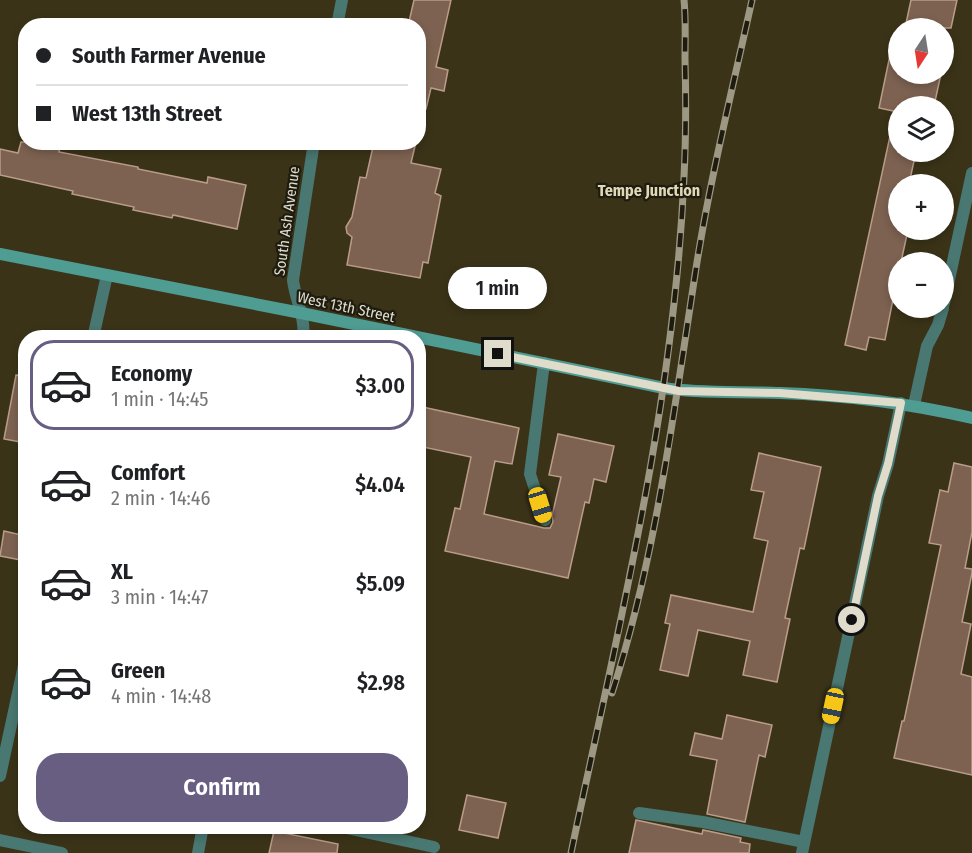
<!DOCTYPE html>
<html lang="en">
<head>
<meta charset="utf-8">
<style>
  body { margin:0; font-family:"Fira Sans Condensed",sans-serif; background:#f2f2f2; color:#202124; height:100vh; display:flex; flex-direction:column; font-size:22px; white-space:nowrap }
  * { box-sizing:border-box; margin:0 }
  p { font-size:20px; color:#757577 }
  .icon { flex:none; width:33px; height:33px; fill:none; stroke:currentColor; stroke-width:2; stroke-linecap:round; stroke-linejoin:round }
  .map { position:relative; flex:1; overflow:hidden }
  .details { position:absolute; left:18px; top:330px; width:408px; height:504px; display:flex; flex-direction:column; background:#fff; border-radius:24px; box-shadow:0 3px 9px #0003 }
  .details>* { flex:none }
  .hud { position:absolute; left:18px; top:18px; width:408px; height:132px; border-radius:24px; box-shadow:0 3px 9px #0003; display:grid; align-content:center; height:132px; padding:0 18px; background:#fff }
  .needle { width:39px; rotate:192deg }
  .controls { position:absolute; left:888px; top:18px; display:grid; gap:12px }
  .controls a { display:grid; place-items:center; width:66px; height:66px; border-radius:50%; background:#fff; box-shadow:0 3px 9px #0003; font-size:30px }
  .end { position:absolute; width:27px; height:27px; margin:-14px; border:8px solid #e0dccc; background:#111; box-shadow:0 0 0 3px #111 }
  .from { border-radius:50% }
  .bubble { position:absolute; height:42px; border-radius:21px; background:#fff; box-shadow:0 3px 9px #0003; font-size:20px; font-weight:600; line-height:42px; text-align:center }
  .car { position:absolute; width:18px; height:36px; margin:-18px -9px; border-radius:8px; box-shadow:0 0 4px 2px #0007; background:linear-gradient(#f5c518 24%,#345 0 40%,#f5c518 0 76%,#345 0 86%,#f5c518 0) }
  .hud b { display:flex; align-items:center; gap:21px; height:57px; font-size:22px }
  .hud b+b { border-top:2px solid #e0e0e0 }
  .hud i { width:15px; height:15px; background:#202124 }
  ul { padding:10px 0 0; list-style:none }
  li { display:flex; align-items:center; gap:18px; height:90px; margin:0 12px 9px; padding:0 6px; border:3px solid transparent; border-radius:24px }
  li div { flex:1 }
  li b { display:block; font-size:22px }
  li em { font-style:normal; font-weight:600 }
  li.current { border-color:#675e82 }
  li>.icon { width:54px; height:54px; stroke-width:1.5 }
  .cta { display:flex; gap:12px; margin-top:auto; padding:12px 18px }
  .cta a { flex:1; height:69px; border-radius:24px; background:#675e82; color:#fff; font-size:24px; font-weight:600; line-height:69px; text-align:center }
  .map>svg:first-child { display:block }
  .building { fill:#7d6251; stroke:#ba9c8a; stroke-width:1.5 }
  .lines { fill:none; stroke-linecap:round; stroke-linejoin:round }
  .lane { stroke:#497771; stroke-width:12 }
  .street { stroke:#497771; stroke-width:12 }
  .secondary { stroke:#4f9c93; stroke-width:12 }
  .rail-casing { stroke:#9d9884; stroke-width:7 }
  .rail { stroke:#1e1b0f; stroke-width:4.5; stroke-dasharray:14; stroke-linecap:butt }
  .route { stroke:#e0dccc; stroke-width:8 }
  .labels { text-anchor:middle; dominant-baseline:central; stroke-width:4.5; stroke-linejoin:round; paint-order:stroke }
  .street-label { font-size:15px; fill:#e0dccc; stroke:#1e1b0f }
  .neighbourhood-label { font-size:16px; font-weight:bold; fill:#e0d7b7; stroke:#1e1b0f }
</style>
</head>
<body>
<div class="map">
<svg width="972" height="853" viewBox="0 0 972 853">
  <rect width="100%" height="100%" fill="#3a3318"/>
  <path class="building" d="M414,0H451L436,67L448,70L444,91L431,88L426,109L418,108V26H408Z
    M911,0H957L951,28H905Z
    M890,55L898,56V74H941L934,106H898V112L879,108Z
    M890,136L898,137V152H916L909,184H898V230H908L901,262H898V274L885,340L869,337L866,350L845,345Z
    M21,142H45L60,146L59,152L138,167V169L207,183L208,177L246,185L237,229L173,215L172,218L133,210L134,207L72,194L73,191L0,175V149L18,153Z
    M374,142H416L411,163L441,169L435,193L441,196L428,263L423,262L420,278L347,265L352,237L347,233L346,227L352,217L360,177L366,178Z
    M16,375L26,376V443L4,439Z
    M418,406L519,428L512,464L495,461L484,514L544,528H550L553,522L552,516L561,477L549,475L558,434L614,446L606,482L594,479L589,503L585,502L568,578L445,551L455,508L460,509L471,457L418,446Z
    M759,453L821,467L804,549L800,548L785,618L790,619L777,682L743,675L750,641L698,630L688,676L660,670L670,624L665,623L671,595L753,612L768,541L754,538L764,492L751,490Z
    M954,463L972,467V532L965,568L972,569V573L962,622L971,624L961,674L972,677V775L894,758L902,721H904L941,545L929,543L940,490L948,492Z
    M4,531L26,536V561L0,556Z
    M727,715L772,725L765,757L759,755L745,822L707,814L717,760L690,755L695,733L722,739Z
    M467,795L506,803L498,838L459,830Z
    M636,820L702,834L703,830L741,838L740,842L750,844L749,853H629Z
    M274,831L338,844L337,853H269Z"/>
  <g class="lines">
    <path class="lane" d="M93,338L107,275
      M544,363L530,474L545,520
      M0,776L26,656
      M639,813L703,822L804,842
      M337,826L434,847"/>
    <path class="street" d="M337,26L342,0
      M944,303L972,173
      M303,338C306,318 295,299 293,280L314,142
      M914,405L927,346L938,325L943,308
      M0,840L62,853
      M198,853L203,826
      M802,853L878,496L888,464L901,403"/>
    <path class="secondary" d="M0,254L301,313L664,388C703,394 741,391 780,393C846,395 907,403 972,418"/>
    <g class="rail-casing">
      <path id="rail" d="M612,693C656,557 673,416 695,275C709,183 732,91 752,0
        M571,853C618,629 674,406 684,177C686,138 686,98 685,59C685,40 686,19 684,0"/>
    </g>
    <use href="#rail" class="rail"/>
  </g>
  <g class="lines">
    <path class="route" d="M498,354L679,391L780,393L901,403L888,464L878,496L852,620"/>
  </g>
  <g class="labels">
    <g class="street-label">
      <text transform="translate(287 221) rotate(-82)">South Ash Avenue</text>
      <text transform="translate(346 307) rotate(12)">West 13th Street</text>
    </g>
    <g class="neighbourhood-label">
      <text x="649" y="190">Tempe Junction</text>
    </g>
  </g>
</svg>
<div class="controls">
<a><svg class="needle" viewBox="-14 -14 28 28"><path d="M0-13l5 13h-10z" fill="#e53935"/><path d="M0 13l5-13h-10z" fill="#757577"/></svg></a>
<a><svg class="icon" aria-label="layers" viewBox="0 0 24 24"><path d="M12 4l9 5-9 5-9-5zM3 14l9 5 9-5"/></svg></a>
<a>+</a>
<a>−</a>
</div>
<i class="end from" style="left:852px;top:620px"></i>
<i class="end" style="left:498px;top:354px"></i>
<div class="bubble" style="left:448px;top:267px;width:99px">1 min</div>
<i class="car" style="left:540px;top:505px;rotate:163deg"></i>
<i class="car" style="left:833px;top:706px;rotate:192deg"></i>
<div class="hud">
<b><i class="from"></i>South Farmer Avenue</b>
<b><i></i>West 13th Street</b>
</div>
<section class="details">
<ul>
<li class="current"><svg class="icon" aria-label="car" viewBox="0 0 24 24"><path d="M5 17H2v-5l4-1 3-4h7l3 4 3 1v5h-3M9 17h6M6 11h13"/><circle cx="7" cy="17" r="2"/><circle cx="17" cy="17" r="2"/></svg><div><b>Economy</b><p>1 min · 14:45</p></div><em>$3.00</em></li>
<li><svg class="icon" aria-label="car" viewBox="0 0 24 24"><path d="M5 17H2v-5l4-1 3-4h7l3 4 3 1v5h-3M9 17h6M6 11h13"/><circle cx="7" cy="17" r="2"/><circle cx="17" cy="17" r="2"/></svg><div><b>Comfort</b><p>2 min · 14:46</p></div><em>$4.04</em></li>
<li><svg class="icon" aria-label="car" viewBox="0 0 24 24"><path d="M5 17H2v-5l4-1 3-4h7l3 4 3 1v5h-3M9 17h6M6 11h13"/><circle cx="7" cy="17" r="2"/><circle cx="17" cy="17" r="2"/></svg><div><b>XL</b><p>3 min · 14:47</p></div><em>$5.09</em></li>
<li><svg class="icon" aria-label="car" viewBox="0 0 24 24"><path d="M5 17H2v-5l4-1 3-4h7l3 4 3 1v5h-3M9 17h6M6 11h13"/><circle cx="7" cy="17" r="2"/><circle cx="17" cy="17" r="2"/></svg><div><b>Green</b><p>4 min · 14:48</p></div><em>$2.98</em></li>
</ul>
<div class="cta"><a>Confirm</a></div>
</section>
</div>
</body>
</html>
